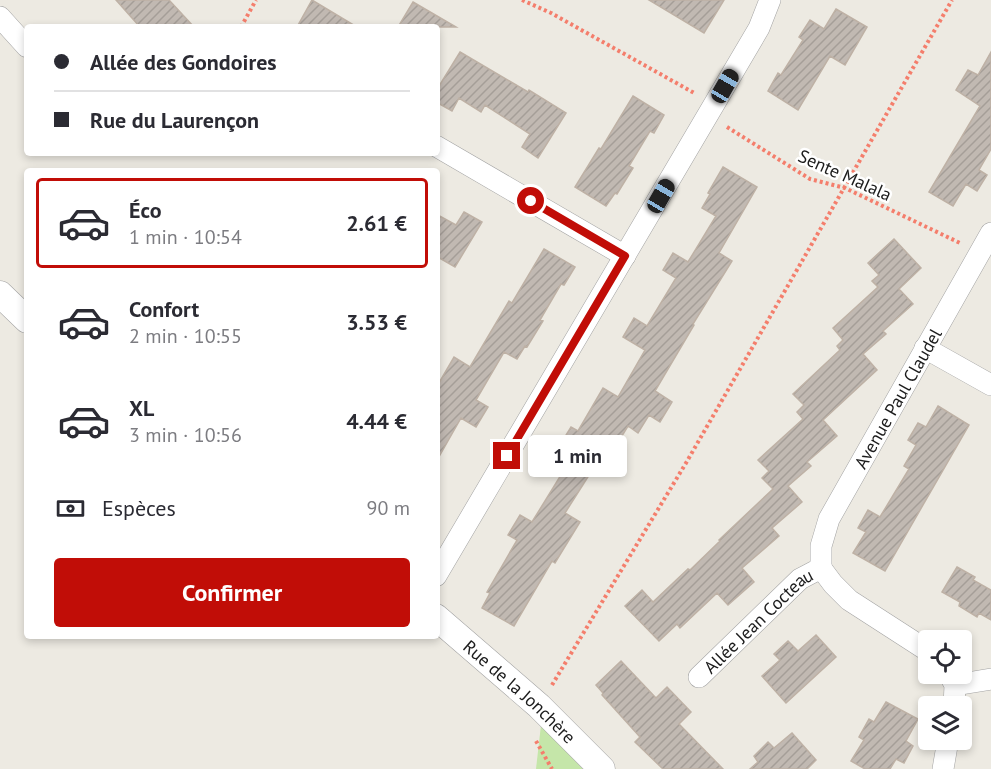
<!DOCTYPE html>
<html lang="fr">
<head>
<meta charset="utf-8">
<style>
  body { margin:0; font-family:"PT Sans",sans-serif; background:#f7f7f7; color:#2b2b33; height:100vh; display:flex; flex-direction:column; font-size:22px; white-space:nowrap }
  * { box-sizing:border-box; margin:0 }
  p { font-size:20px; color:#7c7c81 }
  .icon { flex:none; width:33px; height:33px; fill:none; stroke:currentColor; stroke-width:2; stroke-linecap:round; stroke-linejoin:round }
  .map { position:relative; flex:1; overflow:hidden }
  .panel { position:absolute; left:24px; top:168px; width:416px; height:471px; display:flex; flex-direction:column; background:#fff; border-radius:6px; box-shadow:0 3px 9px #0003 }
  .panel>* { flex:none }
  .guide { position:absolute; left:24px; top:24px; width:416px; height:132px; border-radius:6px; box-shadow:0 3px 9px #0003; display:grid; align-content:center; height:132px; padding:0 30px; background:#fff }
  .tools { position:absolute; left:918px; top:630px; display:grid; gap:12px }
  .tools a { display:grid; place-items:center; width:54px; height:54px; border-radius:6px; background:#fff; box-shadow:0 3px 9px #0003; font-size:30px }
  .end { position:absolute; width:27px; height:27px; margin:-14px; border:8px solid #c10d07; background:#fff; box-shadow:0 0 0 3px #fff }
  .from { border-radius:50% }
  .bubble { position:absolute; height:42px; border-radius:6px; background:#fff; box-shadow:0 3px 9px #0003; font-size:20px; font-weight:700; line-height:42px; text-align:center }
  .car { position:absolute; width:18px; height:36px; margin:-18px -9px; border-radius:8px; box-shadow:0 0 4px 2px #0007; background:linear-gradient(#222 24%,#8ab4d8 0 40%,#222 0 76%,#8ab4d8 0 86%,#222 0) }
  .guide b { display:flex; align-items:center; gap:21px; height:57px; font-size:22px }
  .guide b+b { border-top:2px solid #e1e1e2 }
  .guide i { width:15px; height:15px; background:#2b2b33 }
  ul { padding:10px 0 0; list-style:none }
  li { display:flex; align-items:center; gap:18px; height:90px; margin:0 12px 9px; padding:0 18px; border:3px solid transparent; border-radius:6px }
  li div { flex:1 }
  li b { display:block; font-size:22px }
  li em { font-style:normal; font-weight:700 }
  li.selected { border-color:#c10d07 }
  li>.icon { width:54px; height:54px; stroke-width:1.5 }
  .pay { display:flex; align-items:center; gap:15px; height:66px; padding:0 30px; font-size:22px }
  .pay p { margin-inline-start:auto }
  .action { display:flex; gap:12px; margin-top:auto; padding:12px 30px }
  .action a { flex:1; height:69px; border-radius:6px; background:#c10d07; color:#fff; font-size:24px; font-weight:700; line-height:69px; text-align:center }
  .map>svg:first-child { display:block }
  .grass { fill:#c5e6a9 }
  .building { fill:url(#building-hatch); stroke:#beb1a5; stroke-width:1.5 }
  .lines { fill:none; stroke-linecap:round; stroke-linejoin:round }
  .minor-casing { stroke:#a3a3a3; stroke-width:22 }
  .tertiary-casing { stroke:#a3a3a3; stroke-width:27 }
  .path { stroke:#f47e6c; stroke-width:4; stroke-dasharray:3 3; stroke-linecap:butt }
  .minor { stroke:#fff; stroke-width:21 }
  .tertiary { stroke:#fff; stroke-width:26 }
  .route { stroke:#c10d07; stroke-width:8 }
  .labels { text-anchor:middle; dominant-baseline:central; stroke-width:5; stroke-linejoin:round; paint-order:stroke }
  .street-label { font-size:18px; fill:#1c1c1c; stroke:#fff }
</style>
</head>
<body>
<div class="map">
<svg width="991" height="769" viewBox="0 0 991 769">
  <defs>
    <pattern id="building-hatch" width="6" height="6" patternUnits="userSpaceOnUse" patternTransform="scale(1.5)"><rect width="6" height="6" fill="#c1b9b2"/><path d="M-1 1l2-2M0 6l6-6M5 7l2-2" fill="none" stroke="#a59e98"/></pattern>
  </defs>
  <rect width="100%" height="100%" fill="#edeae2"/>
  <path class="grass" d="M541,725L583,769H536Z"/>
  <path class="building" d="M116,0H169L194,27H140Z
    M312,0L357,27H297Z
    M649,0H724L704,33Z
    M413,2L456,27H398Z
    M836,9L867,27L845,65L830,56L798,110L768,91L778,73L781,75L803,40L799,37L810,20L824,29Z
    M460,52L528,92L529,90L566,113L538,158L522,147L530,134L485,105L481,112L459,98L452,111L436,102V91Z
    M991,52V149L979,170L987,175L977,191L966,184L953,206L929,192L980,106L956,90L968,70L978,75Z
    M633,96L664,115L654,133L650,131L629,166L633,168L617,194L615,193L606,206L575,187L599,148L601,149Z
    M723,167L757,187L719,253L732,261L693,324L694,325L655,391L672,402L660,422L649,415L638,433L628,426L598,475L591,472L565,513L580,522L555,563L552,561L514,626L482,608L490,593L487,592L517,540L508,535L520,515L532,522L561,475L550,468L558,455L555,453L571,427L578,431L603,388L618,397L645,350L623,337L634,318L647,326L676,278L663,270L673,253L688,262L716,216L702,208L710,194L708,193Z
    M464,212L482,222L455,267L436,256V214L456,225Z
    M894,239L921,268L899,289L913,304L883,331L886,334L863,354L877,370L823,420L837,436L807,462L811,466L788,486L802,502L772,528L779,536L742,568L754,582L728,605L717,593L680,628L677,624L659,641L625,606L642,590L653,602L688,569L690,570L720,541L719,540L773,489L762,478L769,471L758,460L803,419L797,412L804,405L793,394L840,350L837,346L843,340L833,328L878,287L872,281L879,275L868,263Z
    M544,249L575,267L564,285L561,284L540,320L543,321L527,347L525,346L517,359L504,352L476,400L488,407L476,427L461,418L436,462V388L454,357L470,367L509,301L512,303Z
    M938,406L969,425L885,571L853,553L866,532L858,528L868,510L880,517L909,469L904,466L916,445L908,440L918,423L926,427Z
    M957,567L975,577L973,580L991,590V620L979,613L977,617L959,606L960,602L942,592Z
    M816,635L836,657L786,703L762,676L780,660L774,654L788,641L798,651Z
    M621,661L656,698L667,687L691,712L679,724L723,769H663L635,742L640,737L602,695L603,693L596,685Z
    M886,702L918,719L906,741L913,746L904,763L896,759L890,769H865L851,761L864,740L859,737L869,719L874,722Z
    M792,733L816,760L807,769H750L758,762L754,756L768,742L774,748Z"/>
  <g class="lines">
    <g class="minor-casing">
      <g id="minor">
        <path d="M0,17L27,47"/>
        <path d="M436,146L625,256"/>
        <path d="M925,348L991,385"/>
        <path id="s1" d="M821,568V546L829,519L991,233"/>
        <path d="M821,568L833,584L849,600L928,651"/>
        <path d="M436,576L759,28L770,0"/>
        <path d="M949,674L955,685L954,706"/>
        <path id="s2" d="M699,677L800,579L821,568"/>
        <path d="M955,685L991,679"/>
        <path d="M943,769L948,740"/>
      </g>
    </g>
    <g class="tertiary-casing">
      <g id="tertiary">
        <path d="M0,294L27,320"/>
        <path id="s3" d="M436,617L539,706L602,769"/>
      </g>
    </g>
    <path class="path" d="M522,0L551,13L696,94
      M241,27L256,0
      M727,127L810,179L845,188L960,243
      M552,685L686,463L952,0
      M536,741L552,769"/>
    <use href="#minor" class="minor"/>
    <use href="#tertiary" class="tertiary"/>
  </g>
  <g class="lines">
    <path class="route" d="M507,456L625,256L531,201"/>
  </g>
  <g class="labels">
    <g class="street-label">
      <text transform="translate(845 175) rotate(24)">Sente Malala</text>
      <text stroke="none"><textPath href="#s1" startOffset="189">Avenue Paul Claudel</textPath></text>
      <text stroke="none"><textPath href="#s2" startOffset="82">Allée Jean Cocteau</textPath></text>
      <text stroke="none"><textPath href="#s3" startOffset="112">Rue de la Jonchère</textPath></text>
    </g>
  </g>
</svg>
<div class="tools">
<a><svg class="icon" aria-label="locate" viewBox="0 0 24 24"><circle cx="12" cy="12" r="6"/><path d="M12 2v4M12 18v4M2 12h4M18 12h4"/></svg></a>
<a><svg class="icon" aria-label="layers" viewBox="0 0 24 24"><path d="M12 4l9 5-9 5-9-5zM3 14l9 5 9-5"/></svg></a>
</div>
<i class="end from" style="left:531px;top:201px"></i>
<i class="end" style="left:507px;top:456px"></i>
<div class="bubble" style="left:528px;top:435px;width:99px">1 min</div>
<i class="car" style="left:725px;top:86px;rotate:30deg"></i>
<i class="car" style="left:661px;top:196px;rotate:30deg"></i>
<div class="guide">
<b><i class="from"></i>Allée des Gondoires</b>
<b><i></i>Rue du Laurençon</b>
</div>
<section class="panel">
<ul>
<li class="selected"><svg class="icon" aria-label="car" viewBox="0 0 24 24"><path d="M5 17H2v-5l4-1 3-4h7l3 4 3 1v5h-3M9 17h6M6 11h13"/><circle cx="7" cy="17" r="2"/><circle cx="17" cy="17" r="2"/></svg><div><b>Éco</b><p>1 min · 10:54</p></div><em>2.61 €</em></li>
<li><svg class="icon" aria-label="car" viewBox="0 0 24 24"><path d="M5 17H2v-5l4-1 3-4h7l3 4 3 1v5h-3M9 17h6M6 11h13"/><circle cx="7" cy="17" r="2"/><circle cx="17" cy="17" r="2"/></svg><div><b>Confort</b><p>2 min · 10:55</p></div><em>3.53 €</em></li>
<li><svg class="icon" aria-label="car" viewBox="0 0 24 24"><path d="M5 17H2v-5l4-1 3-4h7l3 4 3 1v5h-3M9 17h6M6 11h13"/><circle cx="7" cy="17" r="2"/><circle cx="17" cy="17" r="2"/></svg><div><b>XL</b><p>3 min · 10:56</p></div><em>4.44 €</em></li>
</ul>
<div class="pay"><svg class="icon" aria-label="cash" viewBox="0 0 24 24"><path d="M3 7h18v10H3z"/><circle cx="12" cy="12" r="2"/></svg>Espèces<p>90 m</p></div>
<div class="action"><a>Confirmer</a></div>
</section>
</div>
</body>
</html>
